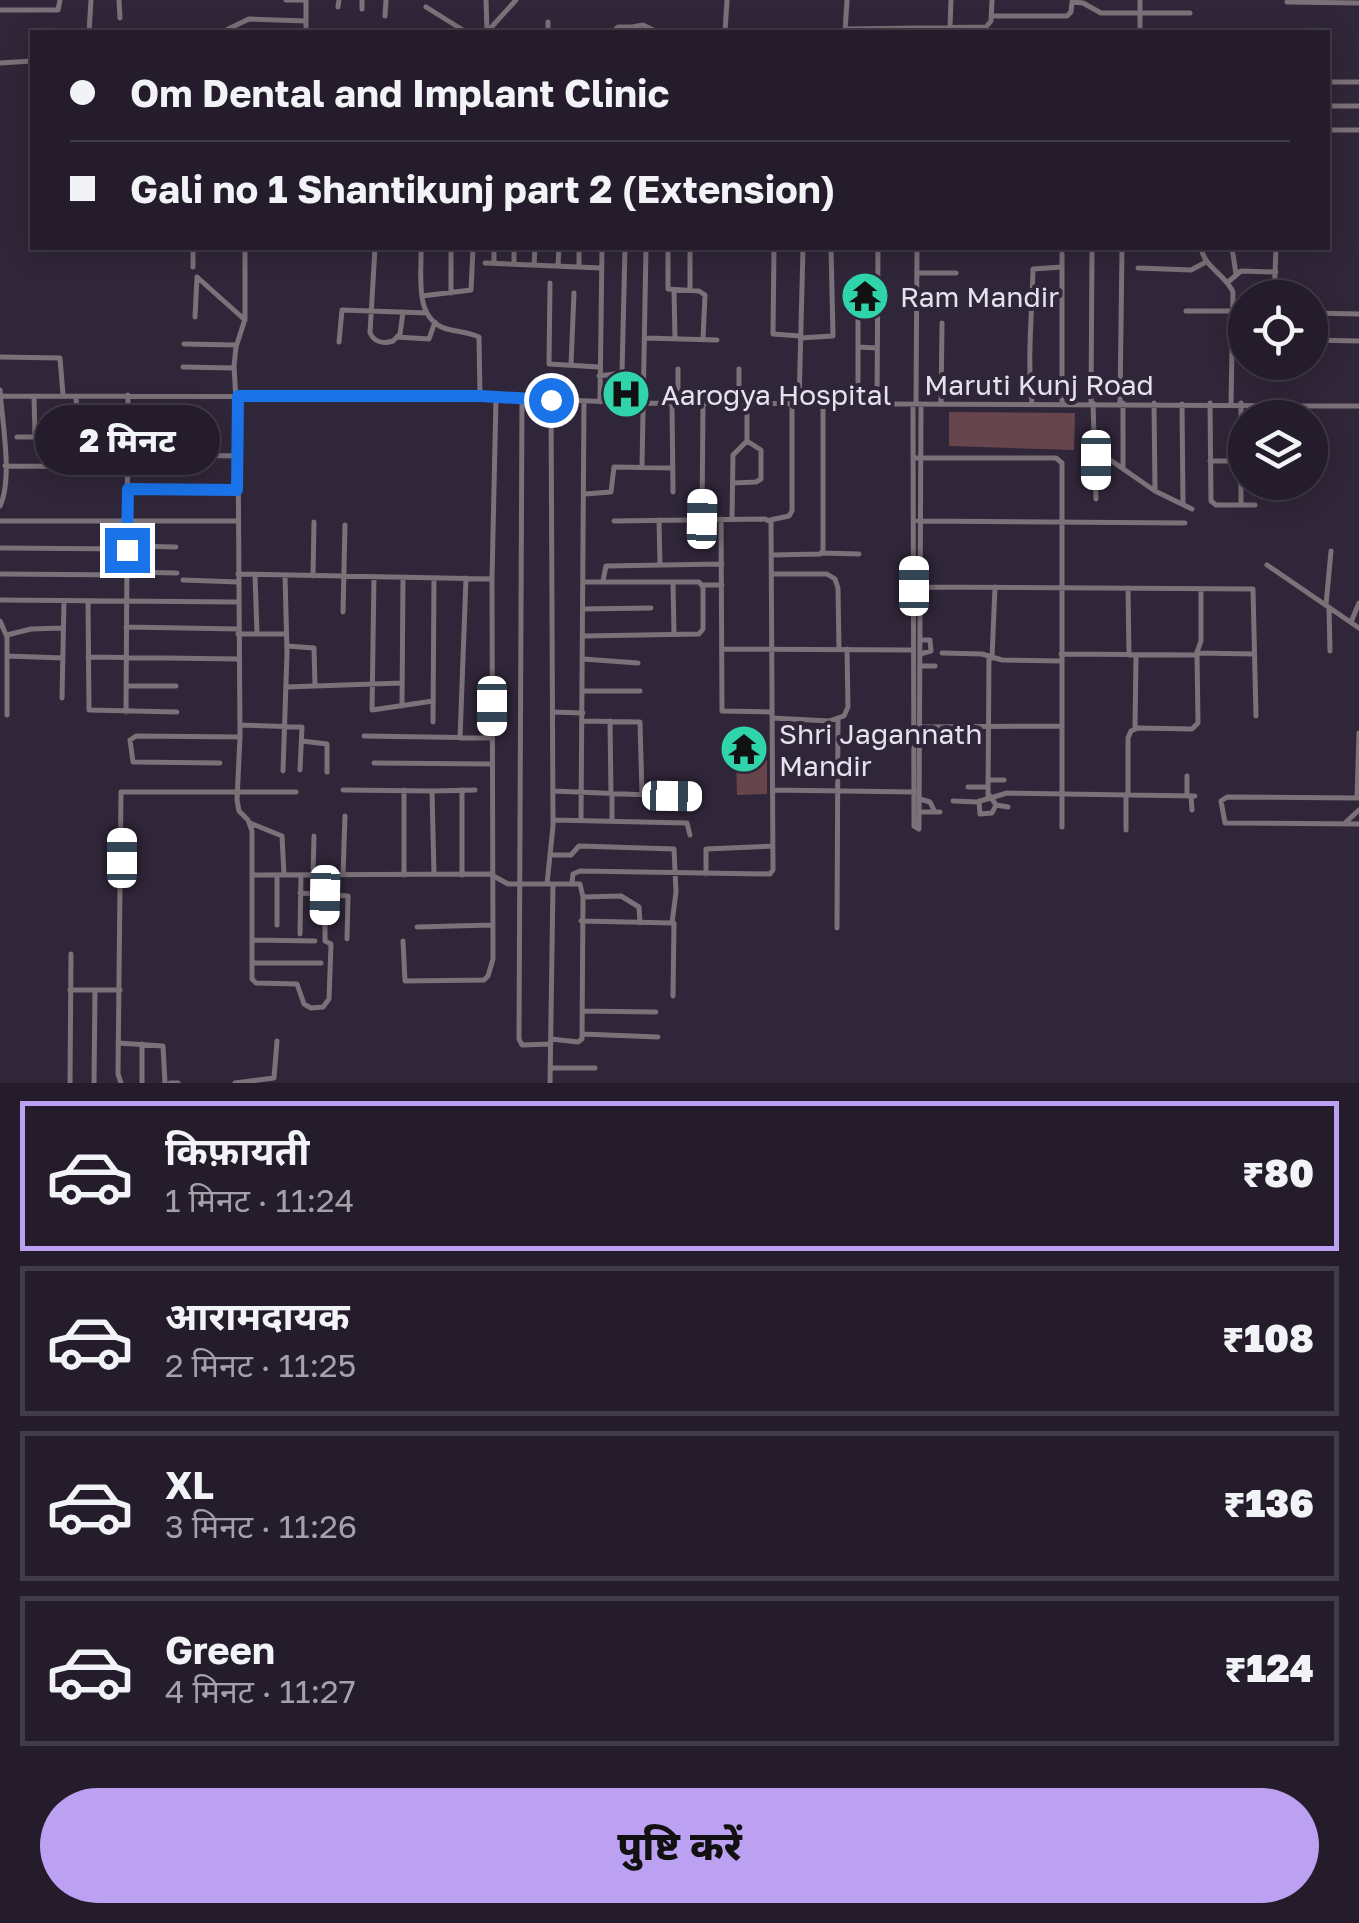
<!DOCTYPE html>
<html lang="hi">
<head>
<meta charset="utf-8">
<style>
  body { margin:0; font-family:"Golos Text","Noto Sans Devanagari",sans-serif; background:#302937; color:#f1f3f6; height:100vh; display:flex; flex-direction:column; font-size:38px; white-space:nowrap }
  * { box-sizing:border-box; margin:0 }
  p { font-size:32px; color:#a3a1a9 }
  .icon { flex:none; width:55px; height:55px; fill:none; stroke:currentColor; stroke-width:2; stroke-linecap:round; stroke-linejoin:round }
  .map { position:relative; height:1083px; overflow:hidden }
  .drawer { display:flex; flex-direction:column; background:#241c2b; flex:1 }
  .drawer>* { flex:none }
  .guide { position:absolute; left:30px; top:30px; width:1300px; height:220px; border-radius:0px; box-shadow:0 5px 25px #0003,0 0 0 2px #413a47; display:grid; align-content:center; height:220px; padding:0 40px; background:#241c2b }
  .tools { position:absolute; left:1228px; top:280px; display:grid; gap:20px }
  .tools a { display:grid; place-items:center; width:100px; height:100px; border-radius:50%; background:#241c2b; box-shadow:0 5px 25px #0003,0 0 0 2px #413a47; font-size:50px }
  .end { position:absolute; width:45px; height:45px; margin:-22px; border:12px solid #1a73e8; background:#fff; box-shadow:0 0 0 5px #fff }
  .from { border-radius:50% }
  .bubble { position:absolute; height:70px; border-radius:35px; background:#241c2b; box-shadow:0 5px 25px #0003,0 0 0 2px #413a47; font-size:32px; font-weight:800; line-height:70px; text-align:center }
  .car { position:absolute; width:30px; height:60px; margin:-30px -15px; border-radius:12px; box-shadow:0 0 8px 2px #0007; background:linear-gradient(#fff 24%,#345 0 40%,#fff 0 76%,#345 0 86%,#fff 0) }
  .guide b { display:flex; align-items:center; gap:35px; height:95px; font-size:38px }
  .guide b+b { border-top:2px solid #413a47 }
  .guide i { width:25px; height:25px; background:#f1f3f6 }
  ul { padding:18px 0 0; list-style:none }
  li { display:flex; align-items:center; gap:30px; height:150px; margin:0 20px 15px; padding:0 20px; border:5px solid #413a47; border-radius:0px }
  li div { flex:1 }
  li b { display:block; font-size:38px }
  li em { font-style:normal; font-weight:800 }
  li.on { border-color:#bca0f2 }
  li>.icon { width:90px; height:90px; stroke-width:1.5 }
  .action { display:flex; gap:20px; margin-top:auto; padding:20px 40px }
  .action a { flex:1; height:115px; border-radius:60px; background:#bca0f2; color:#111; font-size:40px; font-weight:800; line-height:115px; text-align:center }
  .map>svg:first-child { display:block }
  .green { fill:#66454c }
  .lines { fill:none; stroke-linecap:round; stroke-linejoin:round }
  .minor { stroke:#7b7178; stroke-width:5 }
  .route { stroke:#1a73e8; stroke-width:12 }
  .labels { text-anchor:middle; dominant-baseline:central; stroke-width:8; stroke-linejoin:round; paint-order:stroke }
  .poi-label { font-size:28px; fill:#e7e0ed; stroke:#302639; text-anchor:start }
  .street-label { font-size:28px; fill:#e7e0ed; stroke:#302639 }
</style>
</head>
<body>
<div class="map">
<svg width="1359" height="1083" viewBox="0 0 1359 1083">
  <rect width="100%" height="100%" fill="#302639"/>
  <path class="green" d="M949,412L1075,413L1074,450L949,446Z
    M767,760V794L737,795L736,761Z"/>
  <g class="lines">
    <path class="minor" d="M119,0L120,18
      M286,0H306
      M362,0V9
      M486,0L487,32
      M1140,0V32
      M1072,2L1083,3L1101,13H1190
      M1287,2L1359,3
      M338,7L339,0
      M426,7L466,32
      M0,10H58L60,0
      M385,16L386,0
      M992,16H1067L1071,12L1072,2
      M548,22V32
      M632,27L643,25L657,32
      M950,27L951,0
      M846,29L986,27L991,21L992,0
      M89,32L91,0
      M222,32L249,19L306,21
      M306,32V0
      M487,32L516,0
      M613,32L618,27H631L633,32
      M725,32L727,0
      M845,32L847,0
      M0,63L32,61
      M1328,82H1359
      M1328,106H1359
      M1328,130H1359
      M193,248V267
      M245,248V319L236,347L234,366L238,435L240,737L237,800L239,811L248,820L252,831V979L256,983L297,984L304,1004L311,1008L323,1007L329,999L331,944L325,941V895
      M375,248L370,333C375,343 383,344 393,341L400,334L403,312
      M421,248C422,275 413,319 447,329C458,332 469,332 479,337L480,397
      M668,248V289L699,291L705,295L703,339
      M690,248V289
      M774,248L773,334L800,336
      M917,248H949
      M1201,248C1205,268 1225,274 1233,292L1231,403
      M1232,248L1236,274
      M1062,254V403
      M485,263L601,268
      M494,263V248
      M514,264V248
      M534,265L535,248
      M558,266L559,248
      M579,267V248
      M1138,268L1191,270L1206,262
      M918,273H956
      M1228,282L1241,271L1276,272
      M550,283L549,364L599,367
      M674,291L675,338
      M451,293V248
      M422,296L471,290L473,248
      M1274,298L1276,248
      M1186,311H1234
      M1310,313L1359,314
      M195,317L197,277L245,320
      M397,337L429,339L435,322
      M645,338L717,340
      M800,338L833,336L831,248
      M1310,340L1359,341
      M339,342L342,310L427,313
      M184,344L236,345
      M858,347L877,348
      M0,357L60,358L63,395
      M571,365L574,293
      M183,367L234,368
      M599,376L622,373L625,248
      M0,390C2,421 13,479 0,506
      M0,396L480,397L643,403L1359,406
      M34,396L35,437H102
      M76,396L78,437
      M522,399L519,1039L522,1045L551,1044
      M600,402L602,248
      M672,403L673,492
      M678,403V369
      M739,403V369
      M1032,403C1027,360 1032,314 1033,269L1062,267
      M1091,403L1092,248
      M1093,403L1096,499
      M1120,403L1122,248
      M1123,403V468
      M1154,403L1155,490
      M1210,403L1211,501L1216,505H1255
      M1241,403V505
      M799,404L803,248
      M858,404V315
      M877,404L878,248
      M916,404L917,248
      M941,404L942,323
      M1182,404L1183,503
      M913,405L914,826
      M1272,418V404
      M17,437H35
      M1096,450L1155,491L1192,509
      M128,454L238,456
      M914,458H1056L1062,463V827
      M1210,461H1241
      M5,466L127,467
      M642,467L646,248
      M733,483L756,482L761,479V450L747,441
      M127,489L237,490
      M585,494L611,492L614,467L673,468
      M1271,498V482
      M702,519L703,403
      M721,519L722,711L771,712
      M732,519L733,455L747,441V404
      M659,520L660,565
      M770,520L789,516L792,511V404
      M0,521H237
      M918,521L1185,523
      M127,546L176,547
      M0,548L127,549
      M821,553L859,554
      M772,555L820,554L823,551V404
      M1267,565L1359,628
      M127,572L177,573
      M0,574L127,575
      M238,574L492,579
      M772,574H827L835,579L838,588L839,649
      M255,575L257,634
      M313,576L314,522
      M374,577L372,710L433,701
      M183,580L238,582
      M603,581L606,566L722,564
      M583,582H699L703,587V629L699,634L583,636
      M673,582L674,634
      M703,585H722
      M914,587L1253,589L1256,716
      M1128,588L1129,655
      M0,600L237,602
      M88,601L89,710L177,712
      M1326,605L1331,551
      M1329,607L1330,651
      M583,609L651,608
      M343,612L345,525
      M0,621L7,637V715
      M1351,622L1359,603
      M126,627L238,629
      M238,634H285
      M7,635L31,629L63,628
      M287,646L314,648L315,686
      M722,649L914,650
      M942,653L982,654L1002,660L1061,661
      M920,654L931,651L930,640H920
      M1061,654L1196,655L1201,641V589
      M7,656L63,658
      M88,657L239,659
      M992,658L995,587
      M583,659L638,663
      M920,666H935
      M126,686H176
      M286,687L402,683
      M583,691H640
      M62,698L64,601
      M402,706L403,577
      M126,712L128,395
      M552,712L583,713
      M772,718L829,721L844,716L848,707L847,649
      M583,721L640,722L642,795
      M610,721L611,794
      M433,722L434,578
      M240,725L302,727L300,770
      M920,727L1061,726
      M1135,728L1136,656
      M364,736L491,738
      M460,738L466,578
      M302,741L327,744V772
      M220,763L133,762L130,740L136,736L240,737
      M374,763L491,764
      M283,771L287,653L285,575
      M1187,776V796
      M988,780H1004
      M968,787H988
      M343,790L432,791L434,874
      M773,790L915,792
      M432,791L475,790
      M553,791L696,797
      M1128,795V738L1131,731L1138,728L1192,729L1198,723L1197,653L1254,654
      M1191,796L1192,810
      M988,797L989,656
      M1357,798L1359,733
      M1359,798L1227,797L1221,801L1225,823L1359,824
      M920,799L930,802L935,812
      M953,801L977,802L1007,793L1195,796
      M979,801L980,814L992,813L996,805L990,796
      M996,805L1008,807
      M920,812H940
      M553,820L687,823L690,835
      M581,820L584,402
      M612,821V794
      M1346,822L1359,810
      M250,823L282,836L284,875
      M914,826L919,829L921,404
      M1126,830V795
      M550,855H571L579,846L674,849L676,892L672,923L581,921
      M706,874V849L773,846
      M254,875L490,874L508,884H580L583,897L582,1039L578,1042L551,1039
      M277,875V925
      M313,875L314,836
      M343,875L345,816
      M404,875V790
      M462,875V790
      M572,883L573,874L580,871L770,874L773,870L771,522L765,519L614,521
      M547,884L553,826L551,400
      M300,893L348,896L347,939
      M583,897L621,896L639,907L640,923
      M417,927L492,925
      M837,928L838,720
      M300,934L301,875
      M253,940L315,941
      M403,941L405,981L484,980L488,976L493,959L492,579L496,398
      M252,963H321
      M70,990H120
      M673,996L674,923
      M582,1011L656,1012
      M582,1034L658,1037
      M118,1043L163,1046L165,1083
      M550,1068H595
      M70,1083L71,954
      M94,1083L95,990
      M121,1083L118,1074L121,792H296
      M142,1083V1044
      M170,1083H178
      M235,1083L274,1078L277,1041
      M550,1083L553,884"/>
  </g>
  <g class="lines">
    <path class="route" d="M127,550L128,489L237,490L238,396H480L551,400"/>
  </g>
  <defs>
    <g id="temple-disc" transform="scale(2.5)"><circle r="9.5" fill="#30d4aa" stroke="#302639"/><path d="M0-6L5-2H3V0L6.5 2.5H4V6H1.5V3h-3V6H-4V2.5H-6.5L-3 0V-2H-5Z" fill="#111"/></g>
    <g id="hospital-disc" transform="scale(2.5)"><circle r="9.5" fill="#30d4aa" stroke="#302639"/><path d="M-5-5h3v3.5h4V-5h3V5h-3V1.5h-4V5h-3Z" fill="#111"/></g>
  </defs>
  <g fill-rule="evenodd">
    <use href="#temple-disc" x="865" y="296"/>
    <use href="#hospital-disc" x="626" y="394"/>
    <use href="#temple-disc" x="744" y="749"/>
  </g>
  <g class="labels">
    <g class="poi-label">
      <text x="900" y="296">Ram Mandir</text>
      <text x="661" y="394">Aarogya Hospital</text>
      <text x="779" y="733">Shri Jagannath<tspan x="779" dy="32">Mandir</tspan></text>
    </g>
    <g class="street-label">
      <text x="1039" y="384">Maruti Kunj Road</text>
    </g>
  </g>
</svg>
<div class="tools">
<a><svg class="icon" aria-label="locate" viewBox="0 0 24 24"><circle cx="12" cy="12" r="6"/><path d="M12 2v4M12 18v4M2 12h4M18 12h4"/></svg></a>
<a><svg class="icon" aria-label="layers" viewBox="0 0 24 24"><path d="M12 4l9 5-9 5-9-5zM3 14l9 5 9-5"/></svg></a>
</div>
<i class="end from" style="left:551px;top:400px"></i>
<i class="end" style="left:127px;top:550px"></i>
<div class="bubble" style="left:35px;top:405px;width:185px">2 मिनट</div>
<i class="car" style="left:1096px;top:460px;rotate:180deg"></i>
<i class="car" style="left:702px;top:519px;rotate:1deg"></i>
<i class="car" style="left:914px;top:586px;rotate:0deg"></i>
<i class="car" style="left:492px;top:706px;rotate:180deg"></i>
<i class="car" style="left:672px;top:796px;rotate:91deg"></i>
<i class="car" style="left:122px;top:858px;rotate:0deg"></i>
<i class="car" style="left:325px;top:895px;rotate:181deg"></i>
<div class="guide">
<b><i class="from"></i>Om Dental and Implant Clinic</b>
<b><i></i>Gali no 1 Shantikunj part 2 (Extension)</b>
</div>
</div>
<section class="drawer">
<ul>
<li class="on"><svg class="icon" aria-label="car" viewBox="0 0 24 24"><path d="M5 17H2v-5l4-1 3-4h7l3 4 3 1v5h-3M9 17h6M6 11h13"/><circle cx="7" cy="17" r="2"/><circle cx="17" cy="17" r="2"/></svg><div><b>किफ़ायती</b><p>1 मिनट · 11:24</p></div><em>₹80</em></li>
<li><svg class="icon" aria-label="car" viewBox="0 0 24 24"><path d="M5 17H2v-5l4-1 3-4h7l3 4 3 1v5h-3M9 17h6M6 11h13"/><circle cx="7" cy="17" r="2"/><circle cx="17" cy="17" r="2"/></svg><div><b>आरामदायक</b><p>2 मिनट · 11:25</p></div><em>₹108</em></li>
<li><svg class="icon" aria-label="car" viewBox="0 0 24 24"><path d="M5 17H2v-5l4-1 3-4h7l3 4 3 1v5h-3M9 17h6M6 11h13"/><circle cx="7" cy="17" r="2"/><circle cx="17" cy="17" r="2"/></svg><div><b>XL</b><p>3 मिनट · 11:26</p></div><em>₹136</em></li>
<li><svg class="icon" aria-label="car" viewBox="0 0 24 24"><path d="M5 17H2v-5l4-1 3-4h7l3 4 3 1v5h-3M9 17h6M6 11h13"/><circle cx="7" cy="17" r="2"/><circle cx="17" cy="17" r="2"/></svg><div><b>Green</b><p>4 मिनट · 11:27</p></div><em>₹124</em></li>
</ul>
<div class="action"><a>पुष्टि करें</a></div>
</section>
</body>
</html>
